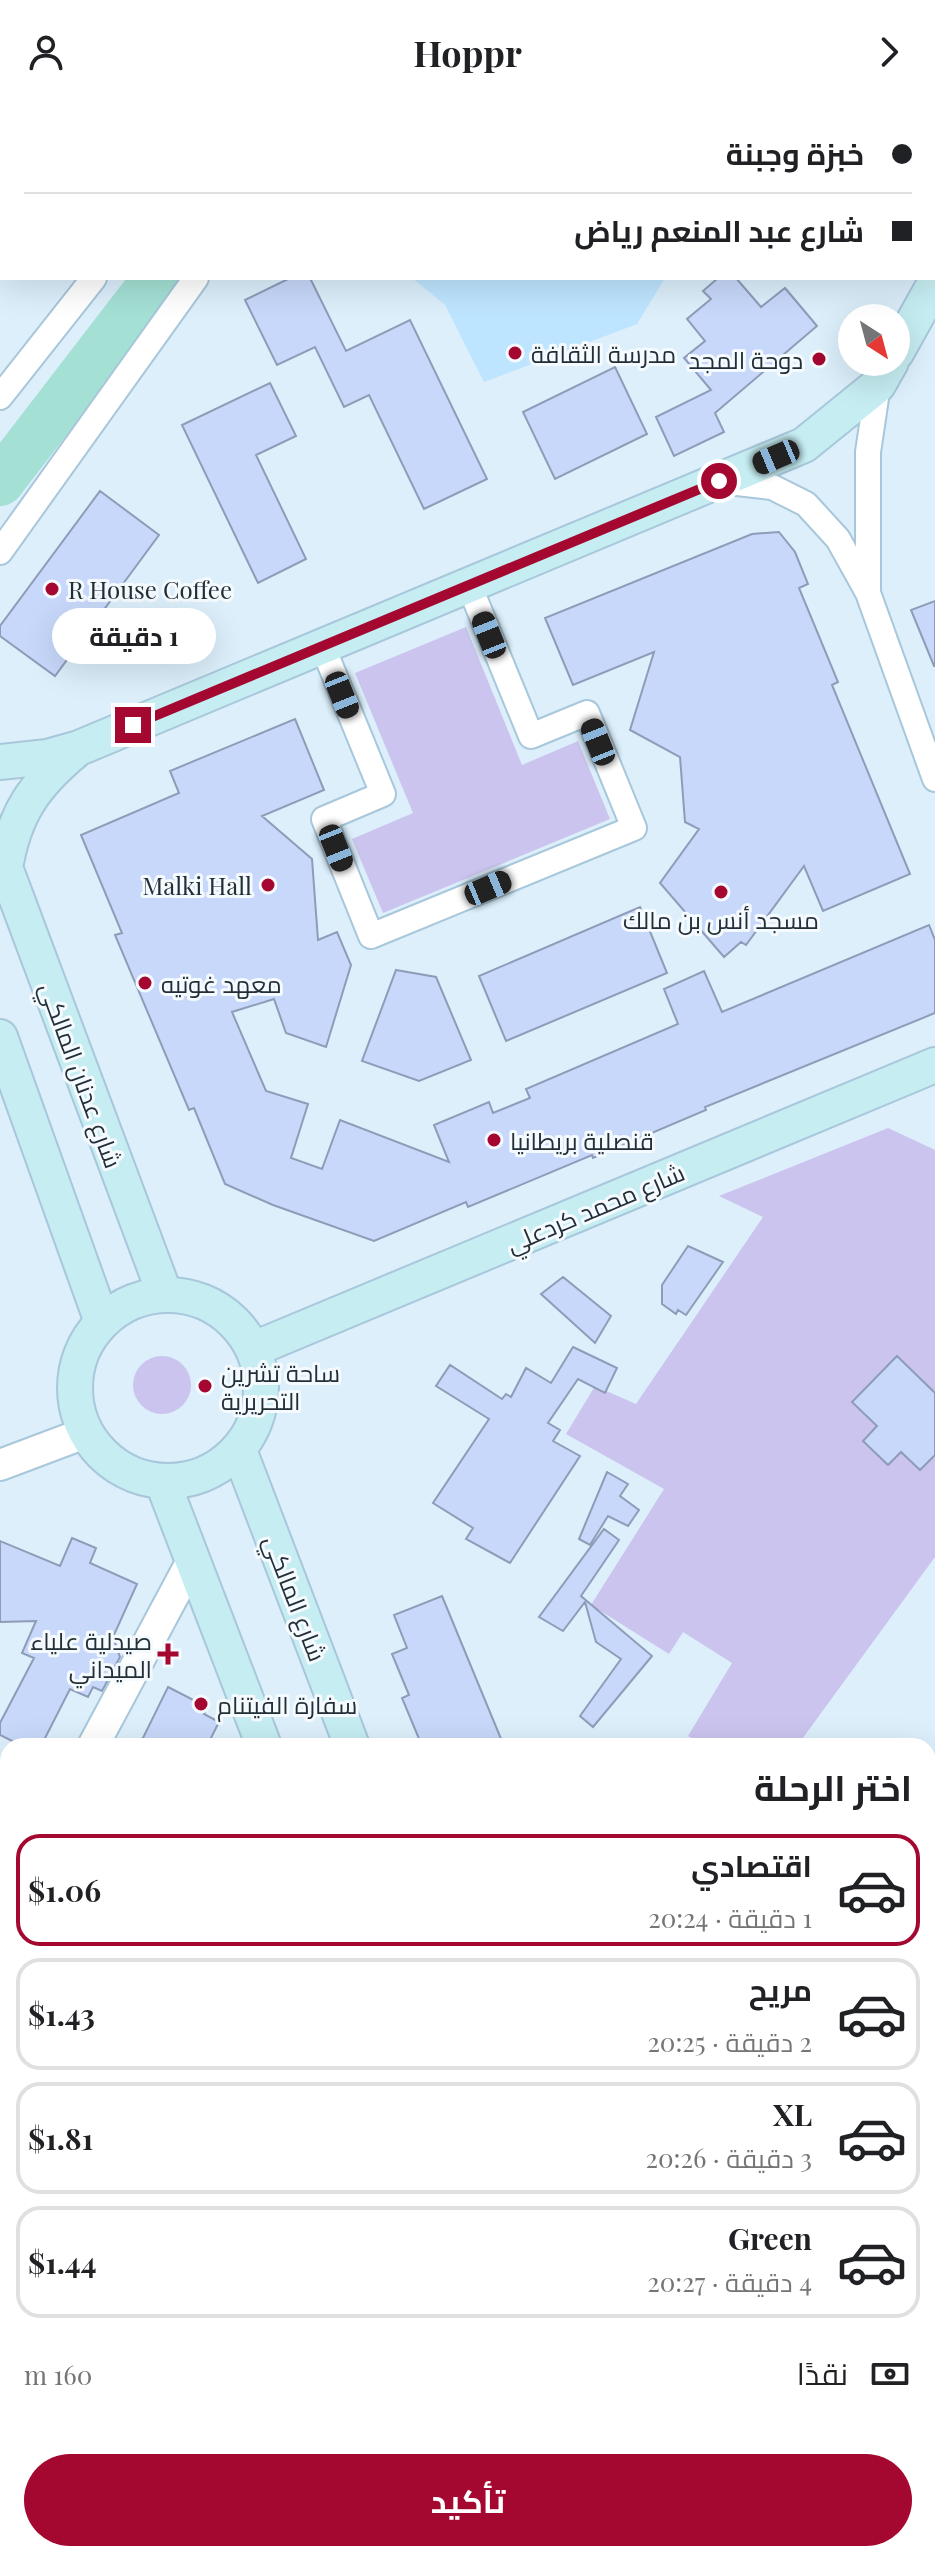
<!DOCTYPE html>
<html lang="ar">
<head>
<meta charset="utf-8">
<style>
  body { margin:0; font-family:"Playfair Display",Cairo,serif; background:#f6f6f6; color:#202124; direction:rtl; height:100vh; display:flex; flex-direction:column; font-size:30px; white-space:nowrap }
  * { box-sizing:border-box; margin:0 }
  p { font-size:26px; color:#757577 }
  .icon { flex:none; width:44px; height:44px; fill:none; stroke:currentColor; stroke-width:2; stroke-linecap:round; stroke-linejoin:round }
  .map { position:relative; flex:1; overflow:hidden; direction:ltr }
  .sheet { position:absolute; left:0px; top:1634px; width:936px; height:824px; display:flex; flex-direction:column; background:#fff; border-radius:24px 24px 0 0; box-shadow:0 8px 32px #0002; direction:rtl }
  .sheet>* { flex:none }
  .top-card { position:absolute; left:0px; top:0px; width:936px; height:176px; box-shadow:0 8px 32px #0002; direction:rtl; display:grid; align-content:center; height:176px; padding:0 24px; background:#fff }
  .needle { width:52px; rotate:144deg }
  .fabs { position:absolute; left:838px; top:200px; display:grid; gap:16px }
  .fabs a { display:grid; place-items:center; width:72px; height:72px; border-radius:50%; background:#fff; box-shadow:0 8px 32px #0002; font-size:40px }
  .end { position:absolute; width:36px; height:36px; margin:-18px; border:10px solid #a40730; background:#fff; box-shadow:0 0 0 4px #fff }
  .from { border-radius:50% }
  .bubble { position:absolute; height:56px; border-radius:28px; background:#fff; box-shadow:0 8px 32px #0002; font-size:26px; font-weight:700; line-height:56px; text-align:center; direction:rtl }
  .car { position:absolute; width:24px; height:48px; margin:-24px -12px; border-radius:10px; box-shadow:0 0 6px 2px #0007; background:linear-gradient(#222 24%,#8ab4d8 0 40%,#222 0 76%,#8ab4d8 0 86%,#222 0) }
  .top-card b { display:flex; align-items:center; gap:28px; height:76px; font-size:30px }
  .top-card b+b { border-top:2px solid #e0e0e0 }
  .top-card i { width:20px; height:20px; background:#202124 }
  ul { padding:0; list-style:none }
  li { display:flex; align-items:center; gap:24px; height:112px; margin:0 16px 12px; padding:0 8px; border:4px solid #e0e0e0; border-radius:24px }
  li div { flex:1 }
  li b { display:block; font-size:30px }
  li em { font-style:normal; font-weight:700 }
  li.on { border-color:#a40730 }
  li>.icon { width:72px; height:72px; stroke-width:1.5 }
  h2 { padding:0 24px; font-size:36px; line-height:96px }
  .pay { display:flex; align-items:center; gap:20px; height:88px; padding:0 24px; font-size:30px }
  .pay p { margin-inline-start:auto }
  .cta { display:flex; gap:16px; margin-top:auto; padding:16px 24px }
  .cta a { flex:1; height:92px; border-radius:48px; background:#a40730; color:#fff; font-size:32px; font-weight:700; line-height:92px; text-align:center }
  header { display:flex; justify-content:space-between; align-items:center; height:104px; padding:0 24px; background:#fff; font-size:36px; font-weight:700 }
  .map>svg:first-child { display:block }
  .built { fill:#bee5ff }
  .green { fill:#cbc4ee }
  .lines { fill:none; stroke-linecap:round; stroke-linejoin:round }
  .river { stroke:#a4e0d4; stroke-width:48 }
  .building { fill:#c7d8fa; stroke:#8f9cb8; stroke-width:2 }
  .minor-casing { stroke:#a8c7db; stroke-width:28 }
  .tertiary-casing { stroke:#a8c7db; stroke-width:34 }
  .secondary-casing { stroke:#a8c7db; stroke-width:38 }
  .minor { stroke:#fff; stroke-width:24 }
  .tertiary { stroke:#fff; stroke-width:30 }
  .secondary { stroke:#c5edf2; stroke-width:34 }
  .route { stroke:#a40730; stroke-width:10 }
  .poi-dot { fill:#a40730; stroke:#f4fafe; stroke-width:3 }
  .labels { text-anchor:middle; dominant-baseline:central; stroke-width:6; stroke-linejoin:round; paint-order:stroke }
  .poi-label { font-size:24px; fill:#222f37; stroke:#f4fafe; text-anchor:start }
  .street-label { font-size:24px; fill:#222f37; stroke:#f4fafe }
</style>
</head>
<body>
<header><svg class="icon" aria-label="forward" viewBox="0 0 24 24"><path d="M9 5l7 7-7 7"/></svg>Hoppr<svg class="icon" aria-label="person" viewBox="0 0 24 24"><circle cx="12" cy="8" r="4"/><path d="M4 21q1-7 8-7t8 7"/></svg></header>
<div class="map">
<svg width="935" height="2458" viewBox="0 0 935 2458">
  <rect width="100%" height="100%" fill="#dceffb"/>
  <path class="built" d="M412,174H665L637,220L484,278L445,201Z"/>
  <path class="green" d="M466,523L522,661L578,637L610,715L383,809L352,735L413,709L355,569Z
    M888,1024L935,1046V1453L797,1642H705L688,1632L732,1559L683,1528L669,1550L591,1501L664,1385L566,1330L595,1282L636,1300L763,1113L719,1092Z
    M133 1281a29 29 0 1 1 58 0a29 29 0 1 1-58 0Z
    M544,2450H674L670,2458H543Z"/>
  <g class="lines">
    <path class="river" d="M261,2L262,0
      M0,378L157,174"/>
  </g>
  <path class="building" d="M290,174H310L346,247L410,216L487,375L424,405L369,291L344,303L315,243L277,261L245,196Z
    M718,174H736L761,203L785,184L817,222L715,309L724,328L674,352L656,313L711,286L684,254L705,237L687,215L711,195L703,187Z
    M615,263L647,330L555,375L523,308Z
    M270,279L296,332L256,351L306,455L258,479L182,321Z
    M100,387L159,431L55,572L0,532V522Z
    M779,428L795,448L808,480L799,484L838,578L832,581L910,770L823,807L804,762L746,841L741,838L724,853L660,779L699,725L685,718L680,653L630,626L654,548L573,581L545,514L752,430Z
    M935,497V562H934L911,506Z
    M295,615L324,686L262,712L312,755L318,836L337,828L351,861L326,943L286,929L274,895L232,908L266,987L308,1000L291,1054L322,1065L340,1016L449,1058L434,1021L489,998L493,1009L530,994L526,985L678,920L664,885L704,867L722,908L929,821L935,836V909L705,1003L706,1006L593,1054L592,1051L468,1103L466,1098L374,1137L273,1101L225,1080L194,1004L189,1006L115,831L122,829L81,731L179,689L170,667Z
    M640,803L667,869L506,937L479,872Z
    M396,866L436,873L471,956L419,977L362,957Z
    M688,1142L723,1158L686,1211L678,1206L676,1210L662,1200V1181Z
    M563,1173L611,1212L595,1239L541,1190Z
    M573,1243L617,1264L605,1289L578,1275L548,1319L560,1326L553,1337L580,1352L510,1459L466,1435L473,1424L433,1399L489,1315L436,1282L450,1261L502,1295L506,1290L511,1293L526,1264L551,1279Z
    M897,1252L935,1289V1351L920,1366L901,1348L888,1361L863,1337L877,1322L852,1298Z
    M607,1368L628,1380L620,1392L639,1406L628,1422L608,1412L590,1441L579,1435Z
    M604,1425L619,1436L581,1492L652,1552L593,1623L580,1612L621,1555L596,1538L585,1498L563,1527L539,1513Z
    M72,1434L96,1444L90,1459L137,1480L113,1533L120,1553L102,1587L93,1583L88,1593L70,1585L41,1642H22L0,1631V1619L34,1554L22,1549L36,1517L0,1518V1437L60,1462Z
    M442,1492L487,1601L504,1642H422L402,1594L409,1591L392,1550L407,1544L394,1511Z
    M168,1583L207,1603L204,1610L219,1618L207,1642H139Z"/>
  <g class="lines">
    <g class="minor-casing">
      <path id="minor" d="M877,0L879,2
        M201,2L202,0
        M319,2L321,0
        M934,59L935,60
        M0,293L94,174
        M720,377L772,383L806,400L838,435L868,489L935,675
        M0,448L196,174
        M868,486V348L878,281
        M322,541L383,690L324,715L371,832L634,724L587,609L531,632L469,481
        M928,1995L935,1980
        M0,2006L8,2010
        M928,2253L935,2256
        M12,2458L15,2450
        M707,2458L711,2450
        M929,2458L935,2439"/>
    </g>
    <g class="tertiary-casing">
      <path id="tertiary" d="M0,1361L85,1329
        M93,1642L193,1455
        M0,1816L8,1801"/>
    </g>
    <g class="secondary-casing">
      <path id="secondary" d="M896,249L935,179
        M0,658L47,653L79,644L804,341L878,281L891,258
        M0,750L165,1191
        M5,764C14,710 34,681 75,647
        M0,933L102,1218
        M75 1284a93 93 0 1 1 186 0a93 93 0 1 1-186 0Z
        M254,1245L935,961
        M239,1346L352,1642
        M163,1379L264,1642
        M928,1848L935,1842
        M0,2409L8,2405
        M338,2458L343,2450
        M498,2458L500,2450"/>
    </g>
    <use href="#minor" class="minor"/>
    <use href="#tertiary" class="tertiary"/>
    <use href="#secondary" class="secondary"/>
  </g>
  <g class="lines">
    <path class="route" d="M133,621L719,377"/>
  </g>
  <g class="poi-dot">
    <circle cx="515" cy="249" r="8"/>
    <circle cx="819" cy="255" r="8"/>
    <circle cx="52" cy="485" r="8"/>
    <circle cx="268" cy="781" r="8"/>
    <circle cx="721" cy="788" r="8"/>
    <circle cx="145" cy="879" r="8"/>
    <circle cx="494" cy="1036" r="8"/>
    <circle cx="205" cy="1282" r="8"/>
    <path d="M164 1538h8v8h8v8h-8v8h-8v-8h-8v-8h8z"/>
    <circle cx="201" cy="1600" r="8"/>
  </g>
  <g class="labels">
    <g class="poi-label">
      <text x="531" y="249">مدرسة الثقافة</text>
      <text x="803" y="255" text-anchor="end">دوحة المجد</text>
      <text x="68" y="485">R House Coffee</text>
      <text x="252" y="781" text-anchor="end">Malki Hall</text>
      <text x="721" y="815" text-anchor="middle">مسجد أنس بن مالك</text>
      <text x="161" y="879">معهد غوتيه</text>
      <text x="510" y="1036">قنصلية بريطانيا</text>
      <text x="221" y="1268">ساحة تشرين<tspan x="221" dy="28">التحريرية</tspan></text>
      <text x="152" y="1536" text-anchor="end">صيدلية علياء<tspan x="152" dy="28">الميداني</tspan></text>
      <text x="217" y="1600">سفارة الفيتنام</text>
    </g>
    <g class="street-label">
      <text transform="translate(82 971) rotate(70)">شارع عدنان المالكي</text>
      <text transform="translate(595 1103) rotate(-23)">شارع محمد كردعلي</text>
      <text transform="translate(296 1494) rotate(69)">شارع المالكي</text>
    </g>
  </g>
</svg>
<div class="fabs">
<a><svg class="needle" viewBox="-14 -14 28 28"><path d="M0-13l5 13h-10z" fill="#e53935"/><path d="M0 13l5-13h-10z" fill="#757577"/></svg></a>
</div>
<i class="end from" style="left:719px;top:377px"></i>
<i class="end" style="left:133px;top:621px"></i>
<div class="bubble" style="left:52px;top:504px;width:164px">1 دقيقة</div>
<i class="car" style="left:776px;top:353px;rotate:247deg"></i>
<i class="car" style="left:489px;top:531px;rotate:338deg"></i>
<i class="car" style="left:342px;top:591px;rotate:158deg"></i>
<i class="car" style="left:598px;top:638px;rotate:338deg"></i>
<i class="car" style="left:336px;top:744px;rotate:158deg"></i>
<i class="car" style="left:488px;top:784px;rotate:67deg"></i>
<div class="top-card">
<b><i class="from"></i>خبزة وجبنة</b>
<b><i></i>شارع عبد المنعم رياض</b>
</div>
<section class="sheet">
<h2>اختر الرحلة</h2>
<ul>
<li class="on"><svg class="icon" aria-label="car" viewBox="0 0 24 24"><path d="M5 17H2v-5l4-1 3-4h7l3 4 3 1v5h-3M9 17h6M6 11h13"/><circle cx="7" cy="17" r="2"/><circle cx="17" cy="17" r="2"/></svg><div><b>اقتصادي</b><p>1 دقيقة · 20:24</p></div><em>$1.06</em></li>
<li><svg class="icon" aria-label="car" viewBox="0 0 24 24"><path d="M5 17H2v-5l4-1 3-4h7l3 4 3 1v5h-3M9 17h6M6 11h13"/><circle cx="7" cy="17" r="2"/><circle cx="17" cy="17" r="2"/></svg><div><b>مريح</b><p>2 دقيقة · 20:25</p></div><em>$1.43</em></li>
<li><svg class="icon" aria-label="car" viewBox="0 0 24 24"><path d="M5 17H2v-5l4-1 3-4h7l3 4 3 1v5h-3M9 17h6M6 11h13"/><circle cx="7" cy="17" r="2"/><circle cx="17" cy="17" r="2"/></svg><div><b>XL</b><p>3 دقيقة · 20:26</p></div><em>$1.81</em></li>
<li><svg class="icon" aria-label="car" viewBox="0 0 24 24"><path d="M5 17H2v-5l4-1 3-4h7l3 4 3 1v5h-3M9 17h6M6 11h13"/><circle cx="7" cy="17" r="2"/><circle cx="17" cy="17" r="2"/></svg><div><b>Green</b><p>4 دقيقة · 20:27</p></div><em>$1.44</em></li>
</ul>
<div class="pay"><svg class="icon" aria-label="cash" viewBox="0 0 24 24"><path d="M3 7h18v10H3z"/><circle cx="12" cy="12" r="2"/></svg>نقدًا<p>160 m</p></div>
<div class="cta"><a>تأكيد</a></div>
</section>
</div>
</body>
</html>
